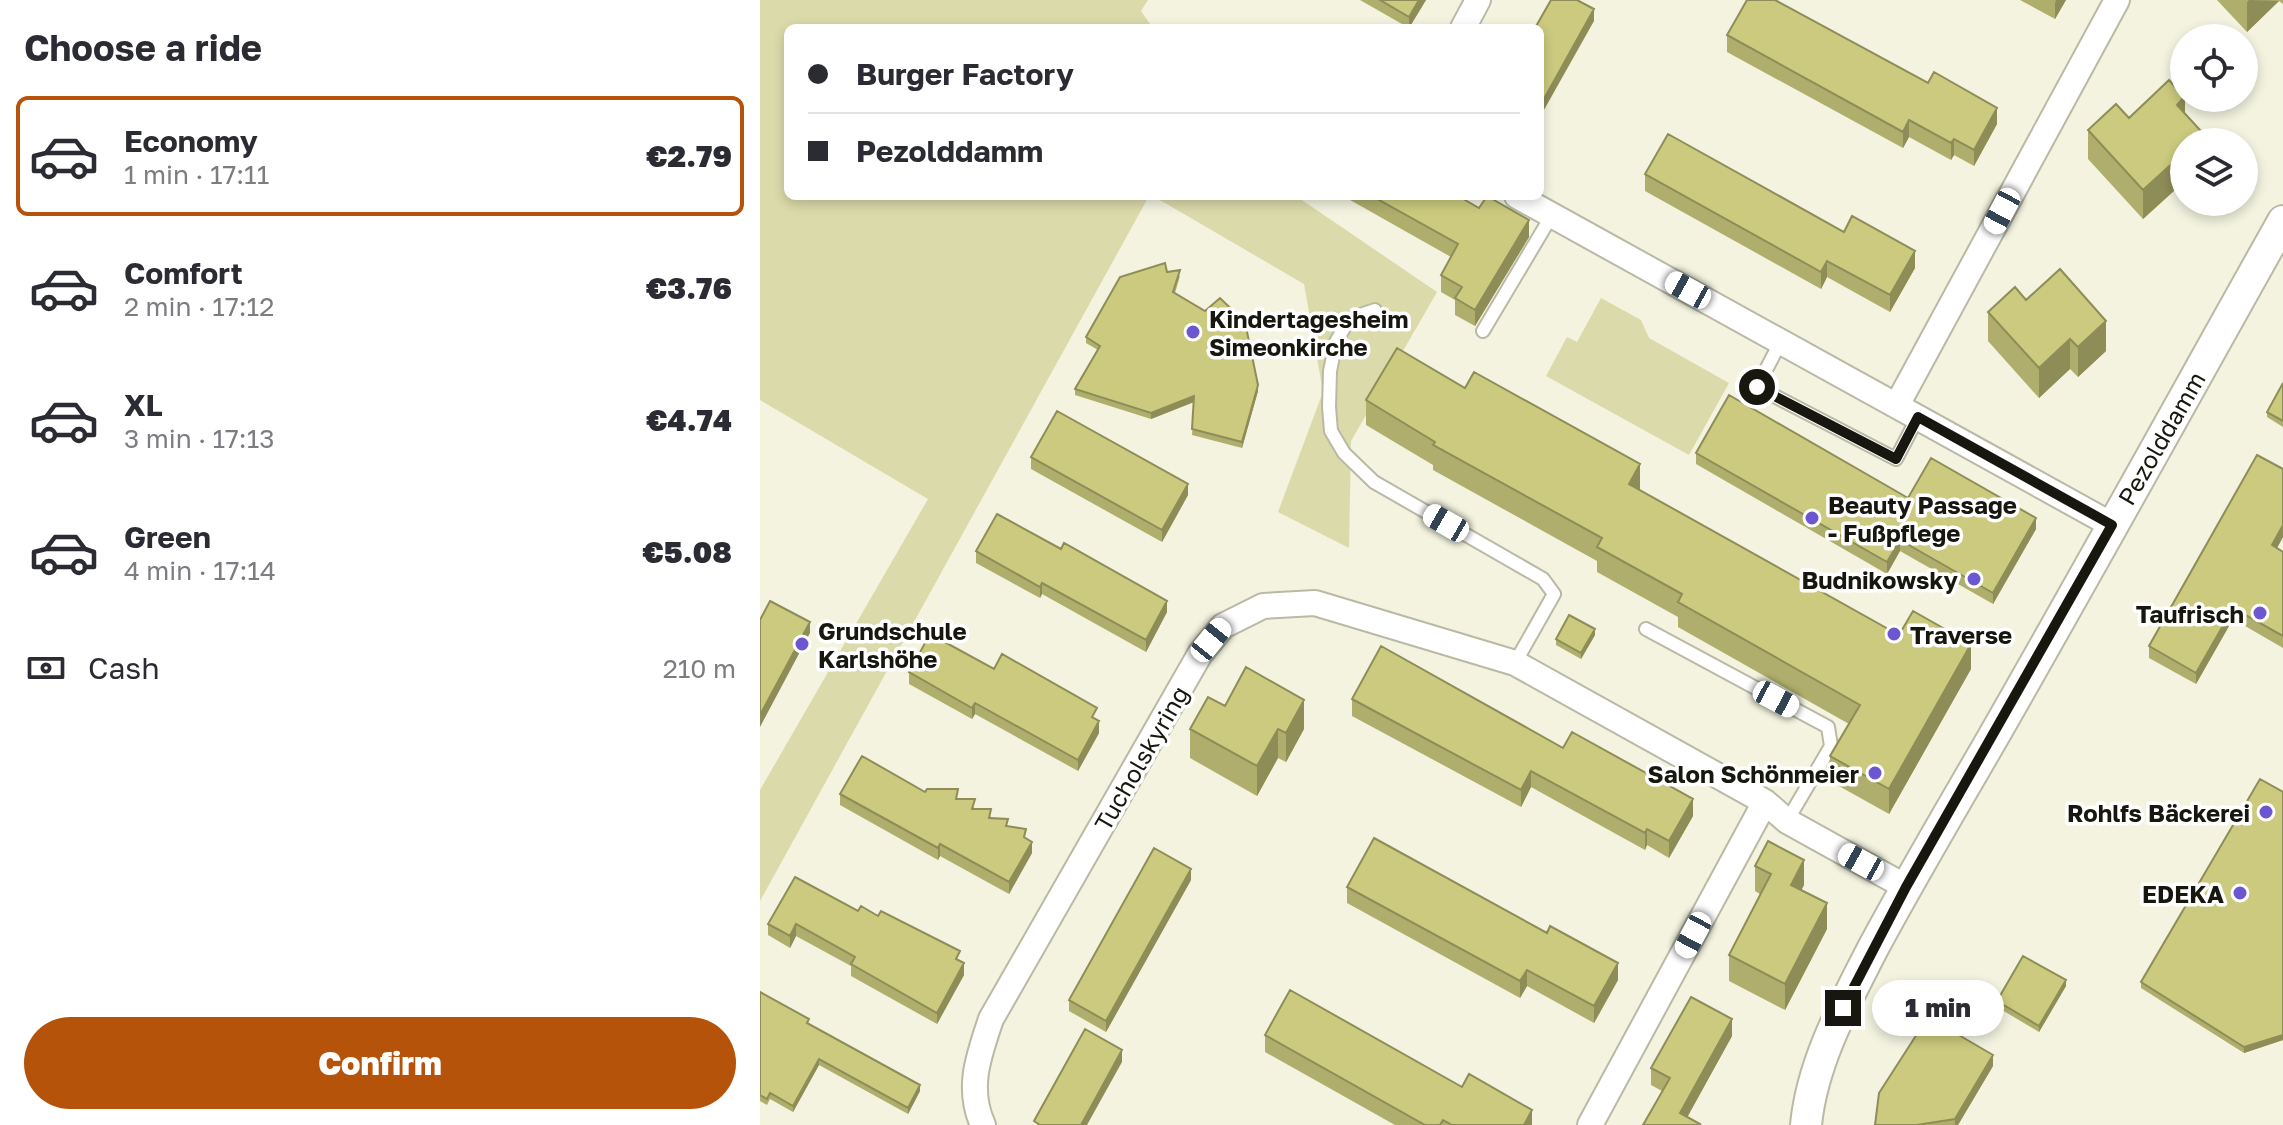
<!DOCTYPE html>
<html lang="en">
<head>
<meta charset="utf-8">
<style>
  body { margin:0; font-family:"Golos Text",sans-serif; background:#f7f7f7; color:#2b2b33; height:100vh; display:flex; flex-direction:column; font-size:30px; white-space:nowrap }
  * { box-sizing:border-box; margin:0 }
  p { font-size:26px; color:#7c7c81 }
  .icon { flex:none; width:44px; height:44px; fill:none; stroke:currentColor; stroke-width:2; stroke-linecap:round; stroke-linejoin:round }
  .map { position:relative; flex:1; overflow:hidden }
  .sheet { display:flex; flex-direction:column; background:#fff; width:760px }
  .sheet>* { flex:none }
  .hud { position:absolute; left:24px; top:24px; width:760px; height:176px; border-radius:12px; box-shadow:0 4px 12px #0003; display:grid; align-content:center; height:176px; padding:0 24px; background:#fff }
  .buttons { position:absolute; left:1410px; top:24px; display:grid; gap:16px }
  .buttons a { display:grid; place-items:center; width:88px; height:88px; border-radius:50%; background:#fff; box-shadow:0 4px 12px #0003; font-size:40px }
  .end { position:absolute; width:36px; height:36px; margin:-18px; border:10px solid #171710; background:#fff; box-shadow:0 0 0 4px #fff }
  .from { border-radius:50% }
  .bubble { position:absolute; height:56px; border-radius:28px; background:#fff; box-shadow:0 4px 12px #0003; font-size:26px; font-weight:800; line-height:56px; text-align:center }
  .car { position:absolute; width:24px; height:48px; margin:-24px -12px; border-radius:10px; box-shadow:0 0 6px 2px #0007; background:linear-gradient(#fff 24%,#345 0 40%,#fff 0 76%,#345 0 86%,#fff 0) }
  .hud b { display:flex; align-items:center; gap:28px; height:76px; font-size:30px }
  .hud b+b { border-top:2px solid #e1e1e2 }
  .hud i { width:20px; height:20px; background:#2b2b33 }
  ul { padding:0; list-style:none }
  li { display:flex; align-items:center; gap:24px; height:120px; margin:0 16px 12px; padding:0 8px; border:4px solid transparent; border-radius:12px }
  li div { flex:1 }
  li b { display:block; font-size:30px }
  li em { font-style:normal; font-weight:800 }
  li.selected { border-color:#b45309 }
  li>.icon { width:72px; height:72px; stroke-width:1.5 }
  h2 { padding:0 24px; font-size:36px; line-height:96px }
  .pay { display:flex; align-items:center; gap:20px; height:88px; padding:0 24px; font-size:30px }
  .pay p { margin-inline-start:auto }
  .cta { display:flex; gap:16px; margin-top:auto; padding:16px 24px }
  .cta a { flex:1; height:92px; border-radius:48px; background:#b45309; color:#fff; font-size:32px; font-weight:800; line-height:92px; text-align:center }
  main { display:flex; flex:1; min-height:0 }
  .map>svg:first-child { display:block }
  .green { fill:#dbdaaa }
  .lines { fill:none; stroke-linecap:round; stroke-linejoin:round }
  .service-casing { stroke:#b9b9a6; stroke-width:16 }
  .minor-casing { stroke:#b9b9a6; stroke-width:28 }
  .tertiary-casing { stroke:#b9b9a6; stroke-width:34 }
  .service { stroke:#fff; stroke-width:12 }
  .minor { stroke:#fff; stroke-width:24 }
  .tertiary { stroke:#fff; stroke-width:30 }
  .wall { fill:#afae6c }
  .shaded-wall { fill:#8e8d58 }
  .building { fill:#cbca7e; stroke:#8e8d58; stroke-width:2 }
  .route { stroke:#171710; stroke-width:10 }
  .poi-dot { fill:#6d57d0; stroke:#fff; stroke-width:3 }
  .labels { text-anchor:middle; dominant-baseline:central; stroke-width:7; stroke-linejoin:round; paint-order:stroke }
  .poi-label { font-size:24px; font-weight:bold; fill:#171710; stroke:#fff; text-anchor:end }
  .street-label { font-size:24px; fill:#171710; stroke:#fff }
</style>
</head>
<body>
<main>
<section class="sheet">
<h2>Choose a ride</h2>
<ul>
<li class="selected"><svg class="icon" aria-label="car" viewBox="0 0 24 24"><path d="M5 17H2v-5l4-1 3-4h7l3 4 3 1v5h-3M9 17h6M6 11h13"/><circle cx="7" cy="17" r="2"/><circle cx="17" cy="17" r="2"/></svg><div><b>Economy</b><p>1 min · 17:11</p></div><em>€2.79</em></li>
<li><svg class="icon" aria-label="car" viewBox="0 0 24 24"><path d="M5 17H2v-5l4-1 3-4h7l3 4 3 1v5h-3M9 17h6M6 11h13"/><circle cx="7" cy="17" r="2"/><circle cx="17" cy="17" r="2"/></svg><div><b>Comfort</b><p>2 min · 17:12</p></div><em>€3.76</em></li>
<li><svg class="icon" aria-label="car" viewBox="0 0 24 24"><path d="M5 17H2v-5l4-1 3-4h7l3 4 3 1v5h-3M9 17h6M6 11h13"/><circle cx="7" cy="17" r="2"/><circle cx="17" cy="17" r="2"/></svg><div><b>XL</b><p>3 min · 17:13</p></div><em>€4.74</em></li>
<li><svg class="icon" aria-label="car" viewBox="0 0 24 24"><path d="M5 17H2v-5l4-1 3-4h7l3 4 3 1v5h-3M9 17h6M6 11h13"/><circle cx="7" cy="17" r="2"/><circle cx="17" cy="17" r="2"/></svg><div><b>Green</b><p>4 min · 17:14</p></div><em>€5.08</em></li>
</ul>
<div class="pay"><svg class="icon" aria-label="cash" viewBox="0 0 24 24"><path d="M3 7h18v10H3z"/><circle cx="12" cy="12" r="2"/></svg>Cash<p>210 m</p></div>
<div class="cta"><a>Confirm</a></div>
</section>
<div class="map">
<svg width="1523" height="1125" viewBox="0 0 1523 1125">
  <rect width="100%" height="100%" fill="#f3f3e0"/>
  <path class="green" d="M0,0H388L381,11L393,28H28V196H389L0,901V790L168,499L0,400Z
    M393,196H536L677,292L591,441L589,548L518,512L563,392L544,284Z
    M841,298L881,320L889,338L969,383L929,455L786,376L807,337L817,342Z"/>
  <g class="lines">
    <g class="service-casing">
      <path id="service" d="M615,310L600,315L586,324L576,342L570,371L569,407L571,431L584,453L614,482L783,579L794,594L755,663
        M723,331L792,215
        M1021,341L997,387L1136,459L1158,417
        M886,629L1068,727L1071,746L1027,821"/>
    </g>
    <g class="minor-casing">
      <path id="minor" d="M703,28L718,0
        M757,196L1352,525
        M1137,405L1357,0
        M223,1125C206,1088 219,1055 231,1019L440,654L463,626L503,606L555,603L755,663L1005,802L1027,821L1146,887
        M830,1125L1005,802"/>
    </g>
    <g class="tertiary-casing">
      <path id="tertiary" d="M1046,1125C1052,1063 1084,1005 1112,950C1150,879 1191,810 1232,739C1330,568 1426,394 1523,221"/>
    </g>
    <use href="#service" class="service"/>
    <use href="#minor" class="minor"/>
    <use href="#tertiary" class="tertiary"/>
  </g>
  <path class="wall" d="M600,0H666L649,28Z
    M1260,0H1306L1295,19Z
    M1457,0H1523V4L1519,1L1487,32Z
    M967,35L1237,124L1214,166L1194,155L1191,160L1149,137L1143,148L967,52Z
    M1424,97L1423,197L1416,189L1383,219L1328,159V130L1369,118Z
    M885,174L1084,232L1155,268L1130,312L1067,277L1061,289L885,191Z
    M583,196H698L769,237L715,326L695,315V300L681,292V275L691,257Z
    M407,272L420,276L415,293L498,391L482,448L432,435L434,402L391,419L315,395V389L338,350L326,343V337Z
    M1266,300L1346,351L1318,377L1310,369L1279,398L1228,341V312Z
    M1523,383V427L1507,417V412Z
    M606,400L880,490L1139,635L1211,669L1129,814L1070,781V756L1089,724L918,627V617L837,572V561L673,470V465L606,425Z
    M936,453L1148,498L1276,529L1233,604L1140,551L1127,574L936,464Z
    M271,457L428,495L402,542L271,469Z
    M1523,469V537L1517,548L1523,552V648L1473,619L1436,684L1389,658V646Z
    M216,551L407,612L386,652L282,594L280,598L216,563Z
    M835,635L821,659L796,645V639Z
    M234,669L337,720L339,733L318,771L215,714L212,719L149,684V672Z
    M592,699L803,748L933,816L909,858L887,845L885,850L771,787L761,807L592,716Z
    M465,706L544,729L526,762L518,758L497,796L430,758V729Z
    M165,792L198,799L248,826L266,839L272,853L249,894L180,856L178,860L80,805V794Z
    M1523,792V1040L1484,1053L1381,988V982Z
    M995,866L1044,885L1041,890L1067,929L1025,1010L969,981V955L1000,894L995,891Z
    M431,880L346,1032L309,1011V1000Z
    M587,887L787,933L858,980L834,1023L767,986L760,998L587,903Z
    M98,911L118,916L200,961L204,975L177,1024L91,976V966L36,936L30,948L8,935V924Z
    M1306,986L1279,1032L1237,1007V1001Z
    M0,992L49,1024L160,1091L148,1114L59,1065L33,1112L10,1099L7,1105L0,1101Z
    M505,1035L772,1125H635L505,1052Z
    M972,1036L927,1117L940,1125H883L902,1091L891,1085V1068Z
    M1233,1066L1198,1125H1115Z"/>
  <path class="shaded-wall" d="M659,0H666L649,28V17Z
    M1296,0H1306L1295,19V3Z
    M1489,0L1519,1L1487,32V2Z
    M834,9V21L780,117V106Z
    M1425,98V127L1417,105Z
    M1237,108V124L1214,166V150Z
    M1149,120V137L1143,148V132Z
    M1194,139V155L1191,160V143Z
    M1416,160V189L1383,219V190Z
    M1424,167V196L1423,197V168Z
    M769,220V237L715,326V310Z
    M1155,251V268L1130,312V295Z
    M1067,261V277L1061,289V272Z
    M1346,321V351L1318,377V347Z
    M1310,339V369L1279,398V368Z
    M498,385V391L482,448V442Z
    M434,396V402L391,419V413Z
    M880,464V489L869,509V484Z
    M428,484V495L402,542V530Z
    M1276,518V529L1233,604V593Z
    M1523,525V537L1512,557V545Z
    M1140,540V551L1127,574V562Z
    M282,583V594L280,598V587Z
    M407,601V612L386,652V640Z
    M1473,608V619L1436,684V673Z
    M50,622V633L0,727V715Z
    M835,629V635L821,659V653Z
    M1211,644V669L1129,814V789Z
    M544,700V729L526,762V733Z
    M215,703V714L212,719V708Z
    M339,721V733L318,771V760Z
    M518,729V758L497,796V766Z
    M771,771V787L761,807V790Z
    M933,799V816L909,858V841Z
    M887,829V845L885,850V833Z
    M272,842V853L249,894V882Z
    M180,844V856L178,860V848Z
    M1044,860V885L1031,910V885Z
    M431,869V880L346,1032V1021Z
    M1067,903V929L1025,1010V984Z
    M36,924V936L30,948V936Z
    M204,963V975L177,1024V1013Z
    M858,963V980L834,1023V1006Z
    M767,970V986L760,998V981Z
    M1306,980V986L1279,1032V1026Z
    M972,1019V1036L923,1125L920,1113Z
    M1523,1035V1040L1484,1053V1047Z
    M362,1050V1062L327,1125H321Z
    M1233,1055V1066L1198,1125H1195V1119Z
    M59,1059V1065L33,1112V1106Z
    M160,1085V1091L148,1114V1108Z
    M772,1110V1125H764Z"/>
  <path class="building" d="M620,0H659L649,17Z
    M791,0H817L834,9L780,106V28H775Z
    M987,0H1015L1168,83L1174,72L1237,108L1214,150L1194,139L1191,143L1149,120L1143,132L967,35Z
    M1409,80L1424,97L1417,105L1451,142H1424V167L1423,168L1416,160L1383,190L1328,130L1356,104L1369,118Z
    M908,134L1084,232L1092,216L1155,251L1130,295L1067,261L1061,272L885,174Z
    M612,196H698L719,208L727,196L769,220L715,310L695,298L702,287L681,275L698,244Z
    M405,263L407,272L420,270L413,292L445,311L460,298L485,322L498,385L482,442L432,429L434,396L391,413L315,389L340,346L326,337L360,277Z
    M1300,269L1346,321L1318,347L1310,339L1279,368L1228,312L1255,287L1266,300Z
    M637,348L705,388L714,372L880,464L869,484L1139,635L1153,611L1211,644L1129,789L1070,756L1100,705L918,602L922,594L837,547L842,538L673,445L675,442L606,400Z
    M1523,383V421L1507,412Z
    M969,395L1148,498L1171,458L1276,518L1233,593L1140,540L1127,562L936,453Z
    M297,411L428,484L402,530L271,457Z
    M1497,455L1523,469V525L1512,545L1523,552V636L1473,608L1436,673L1389,646Z
    M237,514L301,549L304,543L407,601L386,640L282,583L280,587L216,551Z
    M10,601L50,622L0,715V620Z
    M809,615L835,629L821,653L796,639Z
    M170,634L234,669L242,654L337,708L332,717L339,721L318,760L215,703L212,708L149,672Z
    M621,646L803,748L812,732L933,799L909,841L887,829L885,833L771,771L761,790L592,699Z
    M486,667L544,700L526,733L518,729L497,766L430,729L448,697L465,706Z
    M102,756L165,792L167,789H198L196,799H215L212,809H231L229,818L248,819L246,826L266,829L264,837L272,842L249,882L180,844L178,848L80,794Z
    M1500,779L1523,792V1035L1484,1047L1381,982Z
    M614,838L787,933L790,926L858,963L834,1006L767,970L760,981L587,887Z
    M1008,841L1044,860L1031,885L1067,903L1025,984L969,955L1011,874L995,866Z
    M394,848L431,869L346,1021L309,1000Z
    M35,877L98,911L101,906L118,916L121,911L200,951L196,959L204,963L177,1013L91,964L95,957L36,924L30,936L8,924Z
    M1263,956L1306,980L1279,1026L1237,1001Z
    M530,990L702,1087L709,1074L772,1110L764,1125H692L683,1120L680,1125H665L505,1035Z
    M0,992L49,1019L47,1023L160,1085L148,1108L59,1059L33,1106L10,1093L7,1099L0,1095Z
    M931,997L972,1019L920,1113L940,1124L939,1125H883L910,1078L891,1068Z
    M1168,1017L1233,1055L1195,1119L1157,1125H1115L1119,1093Z
    M325,1029L362,1050L321,1125H280L274,1121Z"/>
  <g class="lines">
    <path class="route" d="M997,387L1136,459L1158,417L1352,525L1146,887L1083,1008"/>
  </g>
  <g class="poi-dot">
    <circle cx="433" cy="332" r="8"/>
    <circle cx="1052" cy="518" r="8"/>
    <circle cx="1214" cy="579" r="8"/>
    <circle cx="1500" cy="613" r="8"/>
    <circle cx="1134" cy="634" r="8"/>
    <circle cx="42" cy="644" r="8"/>
    <circle cx="1115" cy="773" r="8"/>
    <circle cx="1506" cy="812" r="8"/>
    <circle cx="1480" cy="893" r="8"/>
  </g>
  <g class="labels">
    <g class="poi-label">
      <text x="449" y="318" text-anchor="start">Kindertagesheim<tspan x="449" dy="28">Simeonkirche</tspan></text>
      <text x="1068" y="504" text-anchor="start">Beauty Passage<tspan x="1068" dy="28">- Fußpflege</tspan></text>
      <text x="1198" y="579">Budnikowsky</text>
      <text x="1484" y="613">Taufrisch</text>
      <text x="58" y="630" text-anchor="start">Grundschule<tspan x="58" dy="28">Karlshöhe</tspan></text>
      <text x="1150" y="634" text-anchor="start">Traverse</text>
      <text x="1099" y="773">Salon Schönmeier</text>
      <text x="1490" y="812">Rohlfs Bäckerei</text>
      <text x="1464" y="893">EDEKA</text>
    </g>
    <g class="street-label">
      <text transform="translate(1401 438) rotate(-60)">Pezolddamm</text>
      <text transform="translate(381 758) rotate(-60)">Tucholskyring</text>
    </g>
  </g>
</svg>
<div class="buttons">
<a><svg class="icon" aria-label="locate" viewBox="0 0 24 24"><circle cx="12" cy="12" r="6"/><path d="M12 2v4M12 18v4M2 12h4M18 12h4"/></svg></a>
<a><svg class="icon" aria-label="layers" viewBox="0 0 24 24"><path d="M12 4l9 5-9 5-9-5zM3 14l9 5 9-5"/></svg></a>
</div>
<i class="end from" style="left:997px;top:387px"></i>
<i class="end" style="left:1083px;top:1008px"></i>
<div class="bubble" style="left:1112px;top:980px;width:132px">1 min</div>
<i class="car" style="left:1242px;top:211px;rotate:208deg"></i>
<i class="car" style="left:928px;top:290px;rotate:299deg"></i>
<i class="car" style="left:686px;top:523px;rotate:300deg"></i>
<i class="car" style="left:451px;top:640px;rotate:39deg"></i>
<i class="car" style="left:1016px;top:699px;rotate:118deg"></i>
<i class="car" style="left:1101px;top:862px;rotate:299deg"></i>
<i class="car" style="left:933px;top:935px;rotate:208deg"></i>
<div class="hud">
<b><i class="from"></i>Burger Factory</b>
<b><i></i>Pezolddamm</b>
</div>
</div>
</main>
</body>
</html>
